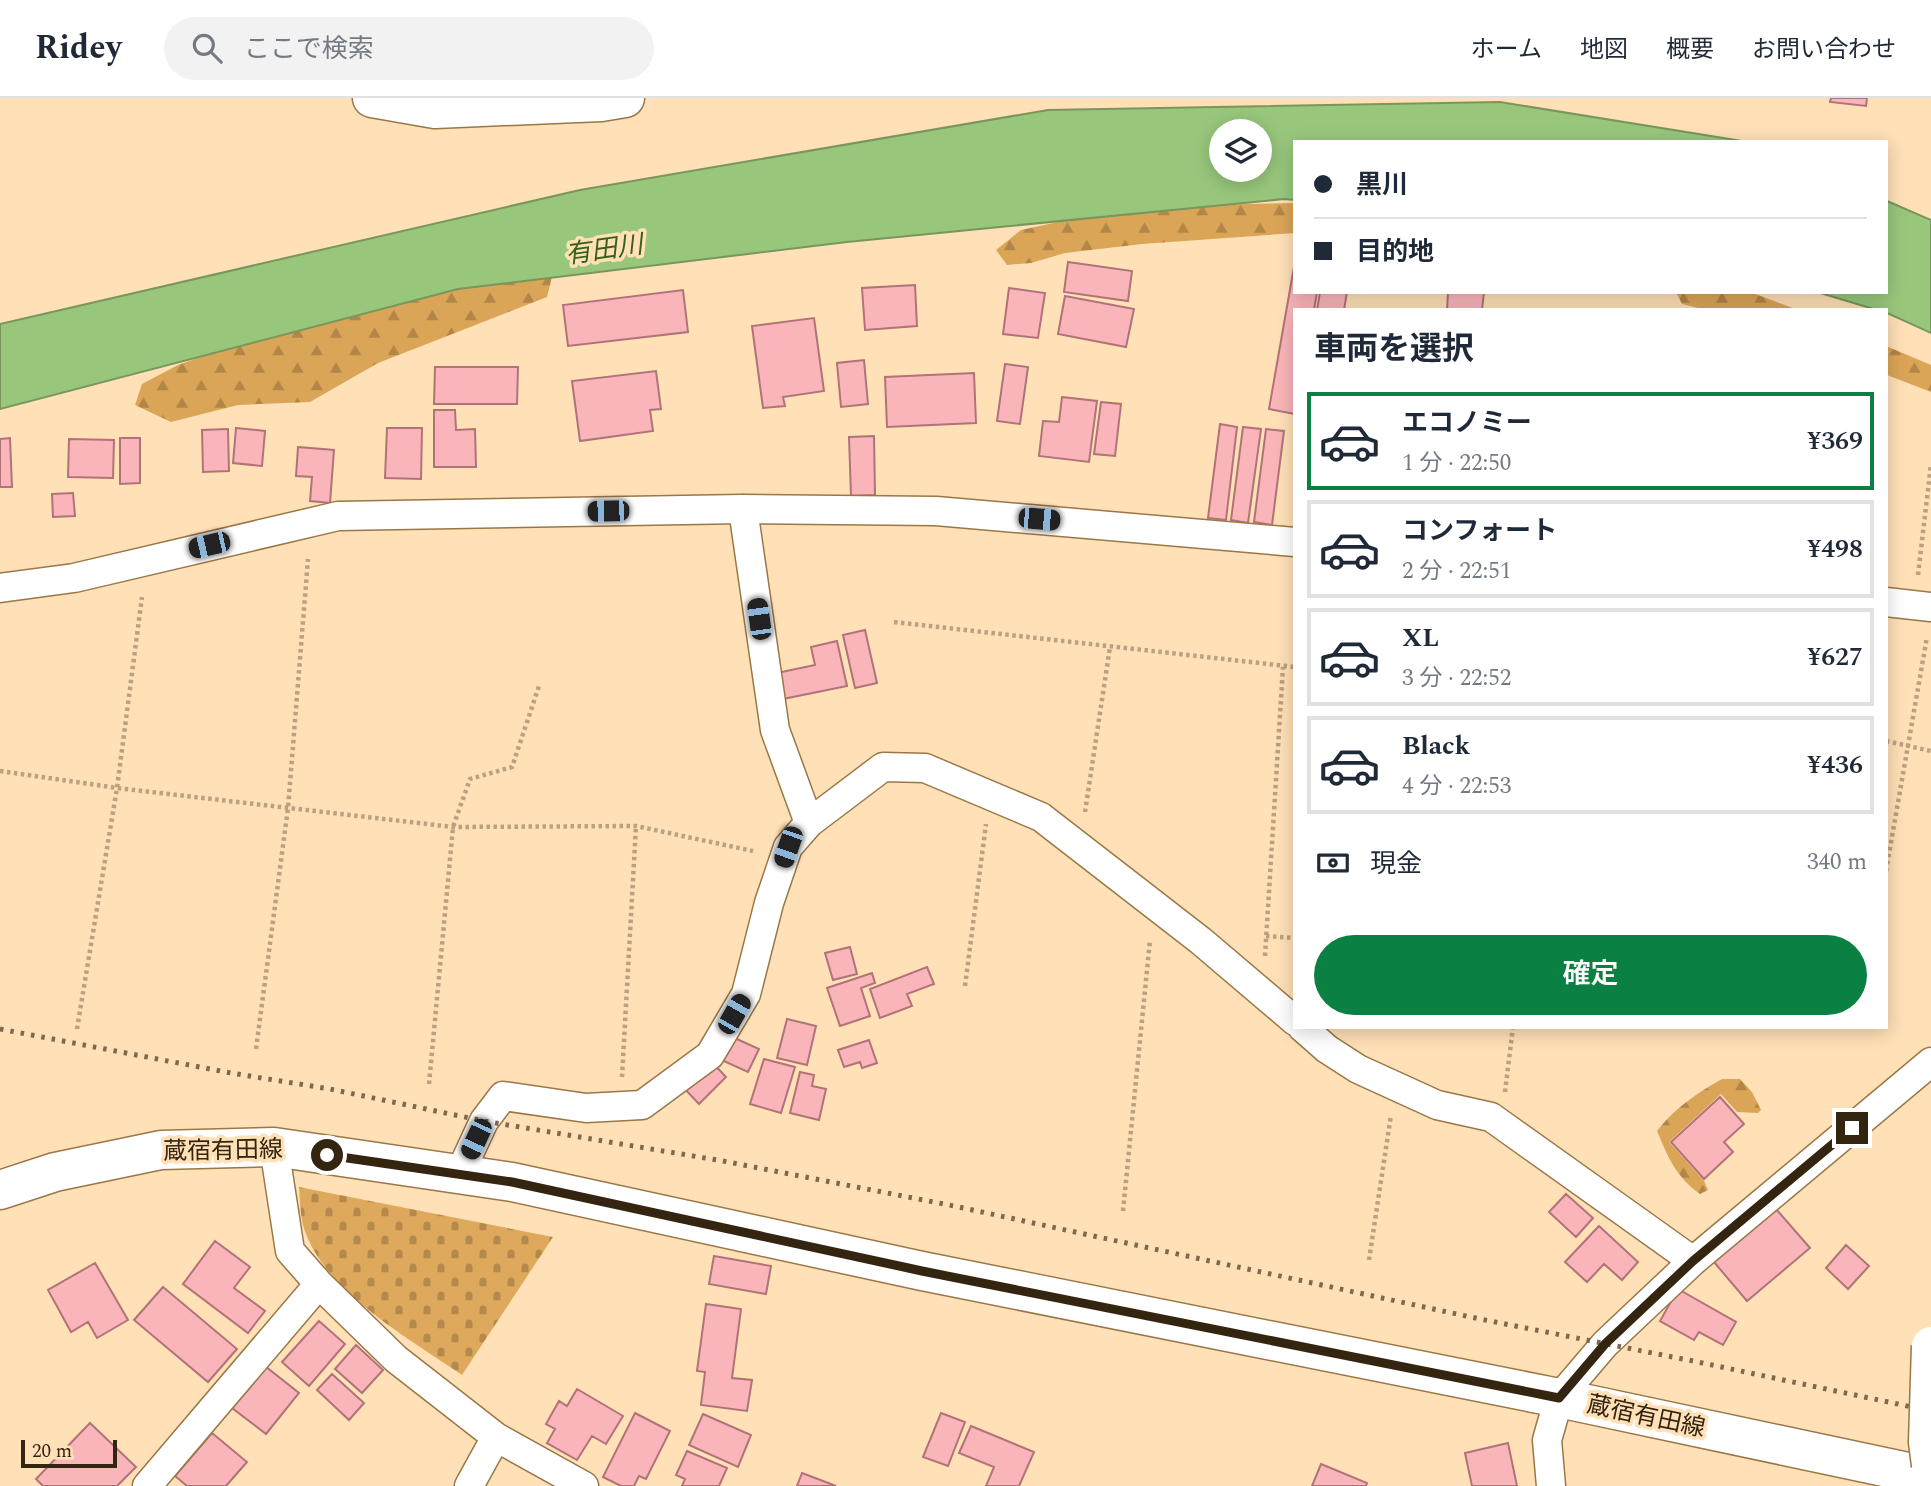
<!DOCTYPE html>
<html lang="ja">
<head>
<meta charset="utf-8">
<style>
  body { margin:0; font-family:Spectral,"Noto Sans JP",serif; background:#f2f2f3; color:#1f2937; height:100vh; display:flex; flex-direction:column; font-size:26px; white-space:nowrap }
  * { box-sizing:border-box; margin:0 }
  p { font-size:23px; color:#747a83 }
  .icon { flex:none; width:38px; height:38px; fill:none; stroke:currentColor; stroke-width:2; stroke-linecap:round; stroke-linejoin:round }
  .map { position:relative; flex:1; overflow:hidden }
  .drawer { position:absolute; left:1293px; top:210px; width:595px; height:721px; display:flex; flex-direction:column; background:#fff; border-radius:0px; box-shadow:0 4px 18px #0003 }
  .drawer>* { flex:none }
  .hud { position:absolute; left:1293px; top:42px; width:595px; height:154px; border-radius:0px; box-shadow:0 4px 18px #0003; display:grid; align-content:center; height:154px; padding:0 21px; background:#fff }
  .buttons { position:absolute; left:1209px; top:21px; display:grid; gap:14px }
  .buttons a { display:grid; place-items:center; width:63px; height:63px; border-radius:50%; background:#fff; box-shadow:0 4px 18px #0003; font-size:35px }
  .scale { position:absolute; left:21px; bottom:18px; width:96px; box-sizing:border-box; padding-left:7px; border:4px solid #342511; border-top:0; font-size:19px; line-height:24px; white-space:nowrap; color:#342511; -webkit-text-stroke:5px #ffe0b7; paint-order:stroke }
  .end { position:absolute; width:32px; height:32px; margin:-16px; border:9px solid #342511; background:#fff; box-shadow:0 0 0 4px #fff }
  .from { border-radius:50% }
  .car { position:absolute; width:21px; height:42px; margin:-21px -10px; border-radius:9px; box-shadow:0 0 5px 2px #0007; background:linear-gradient(#222 24%,#8ab4d8 0 40%,#222 0 76%,#8ab4d8 0 86%,#222 0) }
  .hud b { display:flex; align-items:center; gap:24px; height:66px; font-size:26px }
  .hud b+b { border-top:2px solid #e0e1e3 }
  .hud i { width:18px; height:18px; background:#1f2937 }
  ul { padding:0; list-style:none }
  li { display:flex; align-items:center; gap:21px; height:98px; margin:0 14px 10px; padding:0 7px; border:4px solid #e0e1e3; border-radius:0px }
  li div { flex:1 }
  li b { display:block; font-size:26px }
  li em { font-style:normal; font-weight:600 }
  li.active { border-color:#0b8043 }
  li>.icon { width:63px; height:63px; stroke-width:1.5 }
  h2 { padding:0 21px; font-size:32px; line-height:84px }
  .pay { display:flex; align-items:center; gap:18px; height:77px; padding:0 21px; font-size:26px }
  .pay p { margin-inline-start:auto }
  .button { display:flex; gap:14px; margin-top:auto; padding:14px 21px }
  .button a { flex:1; height:80px; border-radius:42px; background:#0b8043; color:#fff; font-size:28px; font-weight:600; line-height:80px; text-align:center }
  header { display:flex; align-items:center; gap:42px; box-sizing:border-box; height:98px; padding:0 35px; background:#fff; border-bottom:2px solid #e0e1e3 }
  header strong { font-size:33px }
  nav { display:flex; gap:38px; margin-inline-start:auto; font-size:24px }
  .search { width:490px; height:63px; background:#f2f2f3; display:flex; align-items:center; gap:18px; box-sizing:border-box; padding:0 24px; border-radius:38px; color:#747a83; font-size:26px }
  .map>svg:first-child { display:block }
  .forest { fill:url(#forest-firs) }
  .cemetery { fill:url(#cemetery-stones) }
  .water { fill:#98c77c; stroke:#7a965c; stroke-width:2; fill-rule:evenodd }
  .building { fill:#f9b5ba; stroke:#b17378; stroke-width:2 }
  .lines { fill:none; stroke-linecap:round; stroke-linejoin:round }
  .street-casing { stroke:#9a7746; stroke-width:31 }
  .secondary-casing { stroke:#9a7746; stroke-width:41 }
  .path { stroke:#bba17f; stroke-width:4.5; stroke-dasharray:3.5 3.5; stroke-linecap:butt }
  .street { stroke:#fff; stroke-width:28 }
  .secondary { stroke:#fff; stroke-width:38 }
  .rail { stroke:#7e694e; stroke-width:5; stroke-dasharray:3.5 7; stroke-linecap:butt }
  .secondary-bridge-casing { stroke:#9a7746; stroke-width:41; stroke-linecap:butt }
  .secondary-bridge { stroke:#fff; stroke-width:38 }
  .route { stroke:#342511; stroke-width:9 }
  .labels { text-anchor:middle; dominant-baseline:central; stroke-width:7; stroke-linejoin:round; paint-order:stroke }
  .street-label { font-size:24px; fill:#342511; stroke:#ffe0b7 }
  .water-label { font-size:26px; font-style:italic; fill:#376114; stroke:#ffe0b7 }
</style>
</head>
<body>
<header>
<strong>Ridey</strong>
<div class="search"><svg class="icon" aria-label="search" viewBox="0 0 24 24"><circle cx="10" cy="10" r="6"/><path d="M15 15l6 6"/></svg>ここで検索</div>
<nav><a>ホーム</a><a>地図</a><a>概要</a><a>お問い合わせ</a></nav>
</header>
<div class="map">
<svg width="1931" height="1388" viewBox="0 0 1931 1388">
  <defs>
    <pattern id="forest-firs" width="22" height="20" patternUnits="userSpaceOnUse" patternTransform="scale(1.75)"><rect width="22" height="20" fill="#dba558"/><path d="M5 1l3.5 6h-7zM16 11l3.5 6h-7z" fill="#b28647"/></pattern>
    <pattern id="cemetery-stones" width="16" height="16" patternUnits="userSpaceOnUse" patternTransform="scale(1.75)"><rect width="16" height="16" fill="#dea95c"/><path d="M2 7V4a2 2 0 0 1 4 0v3zM10 15v-3a2 2 0 0 1 4 0v3z" fill="#b5894b"/></pattern>
  </defs>
  <rect width="100%" height="100%" fill="#ffe0b7"/>
  <path class="forest" d="M1295,105V135L1142,146L1065,155L1031,165L1007,167L996,152L1021,132L1072,121L1198,107Z
    M553,175L547,199L378,265L310,304L238,307L171,324L135,307L142,286L178,267L355,204Z
    M1676,194H1750L1798,212H1707L1682,206Z
    M1886,248L1931,267V294L1887,277Z
    M1722,981H1740L1752,994L1761,1012L1758,1015L1737,1014L1721,996L1669,1044L1704,1083L1708,1092L1700,1096C1676,1079 1668,1059 1657,1033C1676,1009 1696,996 1722,981Z"/>
  <path class="cemetery" d="M299,1089L553,1139L462,1277C410,1241 321,1192 303,1127C300,1115 300,1101 299,1089Z"/>
  <path class="water" d="M1500,4L1748,44H1295V102L1284,101L847,144L458,191L0,311V226L580,92L1048,12ZM1222,33H1260V72H1222Z
    M1887,103L1931,122V235L1887,215L1886,212H1877L1817,194H1886Z"/>
  <path class="building" d="M1831,0H1867L1866,8L1830,4Z
    M1295,163V194H1317L1314,212H1295V316L1269,311Z
    M1068,164L1132,173L1128,203L1064,194Z
    M915,187L917,228L865,232L862,190Z
    M1009,190L1045,195L1038,240L1003,236Z
    M683,192L688,234L568,248L563,207Z
    M1320,194H1347L1344,212H1317Z
    M1448,194H1484L1482,212H1447Z
    M1065,198L1134,211L1126,249L1058,236Z
    M814,220L824,293L783,299L785,308L763,310L752,228Z
    M864,262L868,306L841,309L837,265Z
    M1005,266L1028,269L1020,326L997,323Z
    M435,269H518L517,306H434Z
    M656,273L661,311L650,312L653,333L580,343L572,283Z
    M974,275L976,325L887,329L885,279Z
    M1062,299L1097,303L1089,364L1039,358L1043,323L1059,324Z
    M1101,304L1121,306L1115,358L1094,356Z
    M434,312H455L456,332L475,331L476,369H434Z
    M1220,326L1237,329L1226,422L1208,420Z
    M1243,329L1261,331L1248,425L1231,422Z
    M236,330L265,333L262,368L233,365Z
    M387,330H422L421,381L385,380Z
    M228,331L229,373L203,374L202,332Z
    M1266,331L1284,333L1272,427L1254,424Z
    M874,338L875,397L851,398L849,339Z
    M10,340L12,389H0V341Z
    M120,340H140V385L120,386Z
    M69,341L114,342L113,380L68,379Z
    M298,349L334,352L330,405L310,403L312,379L296,378Z
    M73,395L75,418L53,419L52,396Z
    M865,532L877,585L855,590L843,537Z
    M837,543L847,588L778,602L772,576L815,567L811,549Z
    M850,849L857,876L833,882L825,855Z
    M927,869L934,886L907,896L912,908L880,920L870,891Z
    M872,875L875,885L861,890L870,918L840,928L827,890Z
    M787,921L816,928L807,967L777,960Z
    M728,937L759,951L748,974L717,960Z
    M869,942L877,965L862,970L860,964L844,969L838,952Z
    M764,961L795,969L781,1015L750,1006Z
    M710,962L726,979L699,1006L682,988Z
    M800,974L814,977L812,988L826,991L819,1022L790,1015Z
    M1720,999L1744,1026L1724,1044L1733,1054L1704,1081L1671,1044Z
    M1566,1096L1593,1120L1576,1139L1549,1114Z
    M1776,1111L1810,1150L1747,1203L1714,1164Z
    M1599,1128L1638,1164L1622,1182L1604,1166L1587,1184L1565,1164Z
    M215,1143L250,1169L234,1190L265,1213L248,1235L183,1186Z
    M1846,1147L1869,1168L1848,1191L1826,1170Z
    M714,1158L771,1168L766,1196L709,1186Z
    M95,1165L128,1222L97,1240L88,1224L71,1234L48,1192Z
    M163,1189L237,1251L208,1284L134,1222Z
    M1678,1191L1736,1224L1723,1247L1699,1234L1694,1242L1660,1223Z
    M706,1206L741,1211L732,1280L752,1282L747,1313L701,1307L705,1274L697,1273Z
    M319,1223L345,1246L309,1288L282,1264Z
    M356,1247L383,1272L362,1295L335,1271Z
    M265,1268L299,1295L266,1336L232,1310Z
    M332,1276L364,1305L349,1322L317,1292Z
    M577,1291L623,1318L606,1346L592,1338L577,1362L547,1345L555,1331L546,1326L559,1303L567,1308Z
    M635,1315L670,1333L646,1381L639,1378L634,1388H621L603,1379Z
    M941,1315L965,1324L948,1368L923,1359Z
    M703,1316L751,1337L738,1369L689,1347Z
    M90,1325L136,1369L117,1388H43L36,1381Z
    M971,1328L1034,1354L1019,1388H986L994,1369L959,1355Z
    M212,1335L247,1364L226,1388H187L175,1378Z
    M1508,1345L1517,1388H1472L1465,1355Z
    M687,1353L727,1370L719,1388H682L685,1381L676,1377Z
    M1321,1366L1367,1385L1366,1388H1312Z
    M802,1375L836,1388H797Z"/>
  <g class="lines">
    <g class="street-casing">
      <path id="street" d="M0,490L74,480L338,418L743,411L936,413L1295,444
        M1886,504L1931,509
        M809,725L883,669L925,670L1041,719L1201,843L1295,923
        M1302,929L1327,951L1358,971L1437,1007L1491,1019L1693,1163
        M274,1049L290,1153L319,1186L396,1261L496,1339L469,1388
        M459,1077L484,1023L503,998L586,1010L642,1007L710,957L746,896L769,805L788,749L809,725L775,632L743,411
        M496,1339L584,1388
        M147,1388L319,1186
        M1551,1388L1547,1342L1559,1300L1605,1246L1693,1163L1931,964"/>
    </g>
    <g class="secondary-casing">
      <path id="secondary" d="M372,0L435,11L601,4L625,0
        M0,1092L55,1074L161,1052L274,1049L512,1084L922,1173L1559,1300L1931,1379"/>
    </g>
    <path class="path" d="M1918,477L1931,366
      M894,524L1295,569
      M1886,643L1931,653
      M0,673L117,690L453,729L636,728L753,753
      M1085,714L1110,549
      M1886,773L1927,539
      M1266,838L1295,840
      M1265,858L1283,569
      M965,888L986,726
      M1767,929V930
      M77,931L117,690L142,499
      M256,951L288,710L308,461
      M622,979L636,728
      M429,986L453,729L470,681L512,669L539,588
      M1505,994L1513,929
      M1123,1113L1150,842
      M1369,1162L1391,1017"/>
    <use href="#street" class="street"/>
    <use href="#secondary" class="secondary"/>
    <path class="rail" d="M0,931L231,975L330,991L484,1023L723,1063L954,1108L1480,1221L1693,1263L1931,1313"/>
    <g class="secondary-bridge-casing">
      <path id="secondary-bridge" d="M1931,1248L1928,1344L1931,1367"/>
    </g>
    <use href="#secondary-bridge" class="secondary-bridge"/>
  </g>
  <g class="lines">
    <path class="route" d="M327,1057L512,1084L922,1173L1559,1300L1605,1246L1693,1163L1852,1030"/>
  </g>
  <g class="labels">
    <g class="street-label">
      <text transform="translate(223 1053) rotate(-1)">蔵宿有田線</text>
      <text transform="translate(1646 1319) rotate(12)">蔵宿有田線</text>
    </g>
    <g class="water-label">
      <text transform="translate(604 152) rotate(-8)">有田川</text>
    </g>
  </g>
</svg>
<div class="buttons">
<a><svg class="icon" aria-label="layers" viewBox="0 0 24 24"><path d="M12 4l9 5-9 5-9-5zM3 14l9 5 9-5"/></svg></a>
</div>
<div class="scale">20 m</div>
<i class="end from" style="left:327px;top:1057px"></i>
<i class="end" style="left:1852px;top:1030px"></i>
<i class="car" style="left:608px;top:413px;rotate:269deg"></i>
<i class="car" style="left:1039px;top:421px;rotate:95deg"></i>
<i class="car" style="left:209px;top:447px;rotate:257deg"></i>
<i class="car" style="left:759px;top:521px;rotate:352deg"></i>
<i class="car" style="left:788px;top:749px;rotate:199deg"></i>
<i class="car" style="left:734px;top:916px;rotate:30deg"></i>
<i class="car" style="left:476px;top:1041px;rotate:205deg"></i>
<div class="hud">
<b><i class="from"></i>黒川</b>
<b><i></i>目的地</b>
</div>
<section class="drawer">
<h2>車両を選択</h2>
<ul>
<li class="active"><svg class="icon" aria-label="car" viewBox="0 0 24 24"><path d="M5 17H2v-5l4-1 3-4h7l3 4 3 1v5h-3M9 17h6M6 11h13"/><circle cx="7" cy="17" r="2"/><circle cx="17" cy="17" r="2"/></svg><div><b>エコノミー</b><p>1 分 · 22:50</p></div><em>¥369</em></li>
<li><svg class="icon" aria-label="car" viewBox="0 0 24 24"><path d="M5 17H2v-5l4-1 3-4h7l3 4 3 1v5h-3M9 17h6M6 11h13"/><circle cx="7" cy="17" r="2"/><circle cx="17" cy="17" r="2"/></svg><div><b>コンフォート</b><p>2 分 · 22:51</p></div><em>¥498</em></li>
<li><svg class="icon" aria-label="car" viewBox="0 0 24 24"><path d="M5 17H2v-5l4-1 3-4h7l3 4 3 1v5h-3M9 17h6M6 11h13"/><circle cx="7" cy="17" r="2"/><circle cx="17" cy="17" r="2"/></svg><div><b>XL</b><p>3 分 · 22:52</p></div><em>¥627</em></li>
<li><svg class="icon" aria-label="car" viewBox="0 0 24 24"><path d="M5 17H2v-5l4-1 3-4h7l3 4 3 1v5h-3M9 17h6M6 11h13"/><circle cx="7" cy="17" r="2"/><circle cx="17" cy="17" r="2"/></svg><div><b>Black</b><p>4 分 · 22:53</p></div><em>¥436</em></li>
</ul>
<div class="pay"><svg class="icon" aria-label="cash" viewBox="0 0 24 24"><path d="M3 7h18v10H3z"/><circle cx="12" cy="12" r="2"/></svg>現金<p>340 m</p></div>
<div class="button"><a>確定</a></div>
</section>
</div>
</body>
</html>
